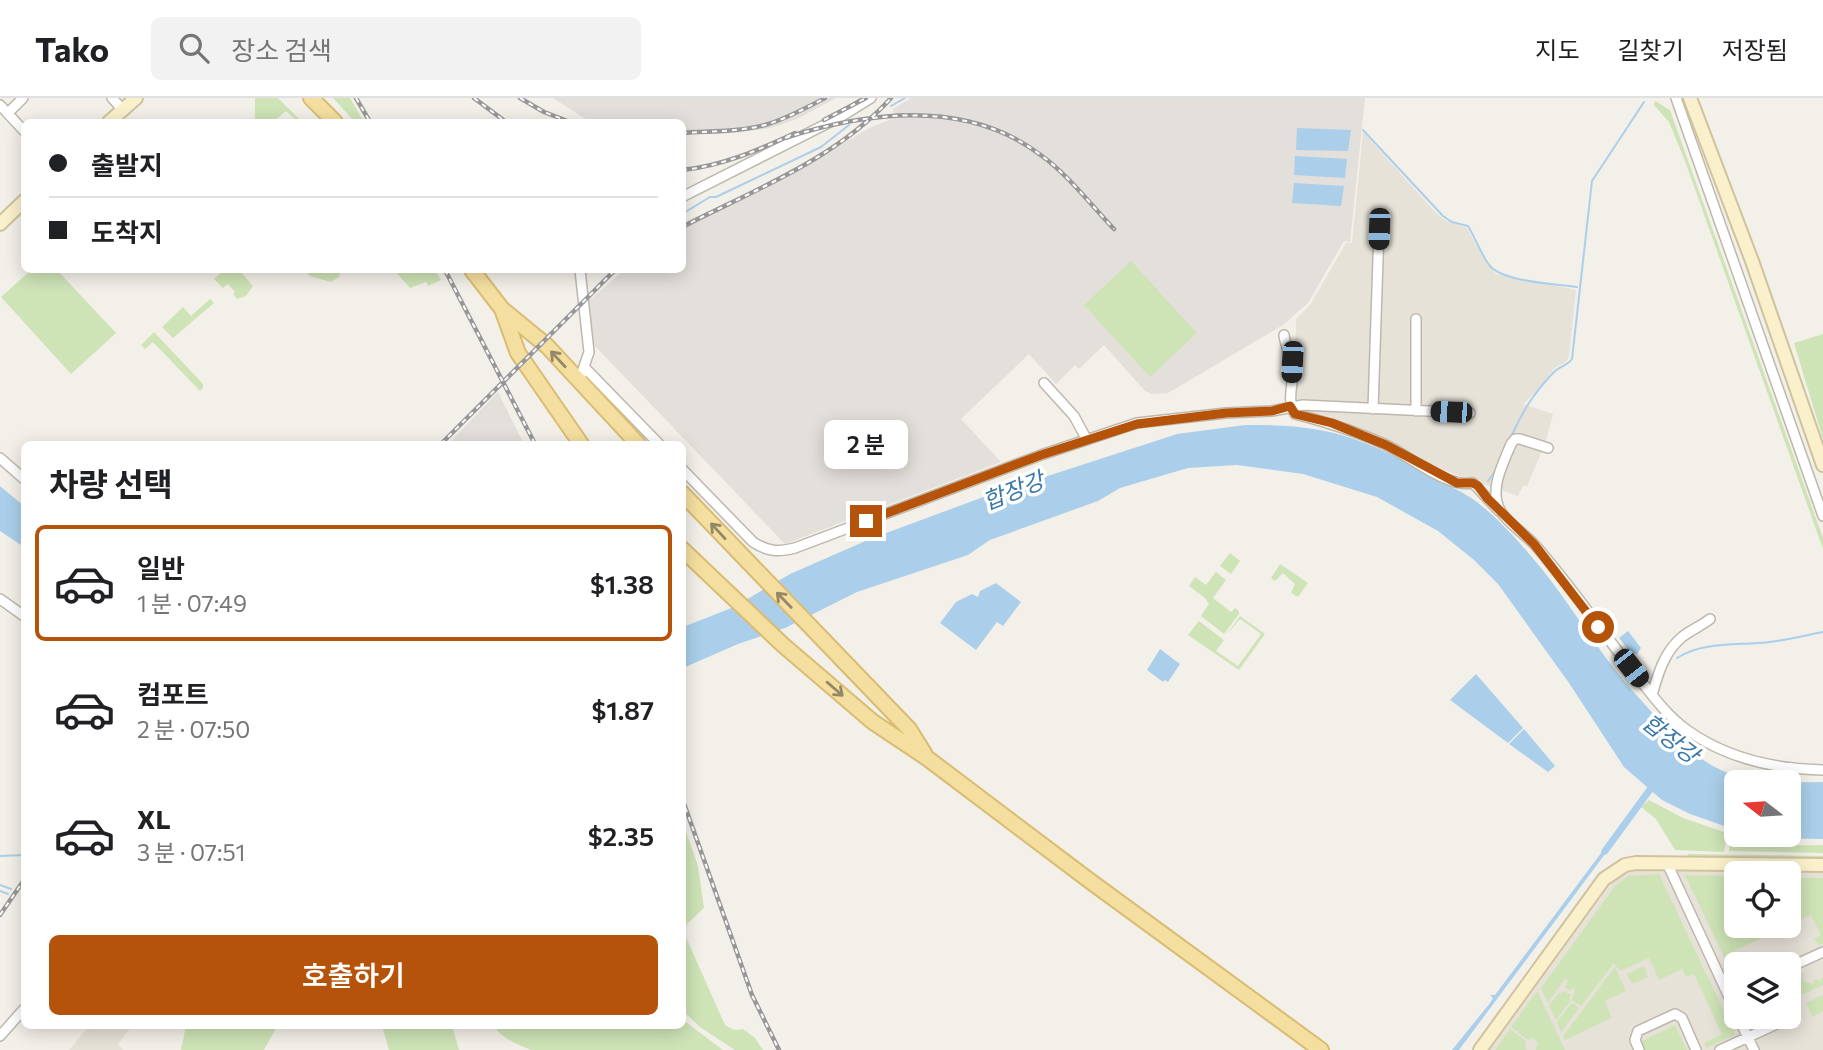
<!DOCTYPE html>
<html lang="ko">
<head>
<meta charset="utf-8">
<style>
  body { margin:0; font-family:Commissioner,"Noto Sans KR",sans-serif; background:#f2f2f2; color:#202124; height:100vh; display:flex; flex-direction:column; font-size:26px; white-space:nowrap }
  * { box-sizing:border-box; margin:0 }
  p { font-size:23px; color:#757577 }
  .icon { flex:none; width:38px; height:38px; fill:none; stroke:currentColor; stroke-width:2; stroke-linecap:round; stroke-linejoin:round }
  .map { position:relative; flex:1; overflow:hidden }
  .details { position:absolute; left:21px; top:343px; width:665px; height:588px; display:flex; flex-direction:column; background:#fff; border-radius:10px; box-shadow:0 4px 18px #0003 }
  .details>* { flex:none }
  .banner { position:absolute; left:21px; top:21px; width:665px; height:154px; border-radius:10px; box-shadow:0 4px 18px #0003; display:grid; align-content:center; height:154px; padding:0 28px; background:#fff }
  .needle { width:46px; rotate:287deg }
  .buttons { position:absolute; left:1724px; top:672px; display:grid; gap:14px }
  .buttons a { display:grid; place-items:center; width:77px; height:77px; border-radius:10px; background:#fff; box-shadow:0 4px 18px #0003; font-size:35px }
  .end { position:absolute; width:32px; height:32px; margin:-16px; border:9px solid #b45309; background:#fff; box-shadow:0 0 0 4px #fff }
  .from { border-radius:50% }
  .bubble { position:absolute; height:49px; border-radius:10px; background:#fff; box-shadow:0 4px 18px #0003; font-size:23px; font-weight:600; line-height:49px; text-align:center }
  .car { position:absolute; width:21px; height:42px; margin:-21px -10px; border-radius:9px; box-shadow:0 0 5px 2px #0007; background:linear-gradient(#222 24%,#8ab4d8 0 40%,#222 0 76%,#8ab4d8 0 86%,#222 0) }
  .banner b { display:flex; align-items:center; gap:24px; height:66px; font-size:26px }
  .banner b+b { border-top:2px solid #e0e0e0 }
  .banner i { width:18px; height:18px; background:#202124 }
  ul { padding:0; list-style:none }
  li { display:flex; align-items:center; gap:21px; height:116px; margin:0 14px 10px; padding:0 14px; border:4px solid transparent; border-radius:10px }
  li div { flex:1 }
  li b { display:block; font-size:26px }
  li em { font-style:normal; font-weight:600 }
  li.on { border-color:#b45309 }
  li>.icon { width:63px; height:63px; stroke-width:1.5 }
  h2 { padding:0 28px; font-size:32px; line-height:84px }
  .primary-button { display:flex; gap:14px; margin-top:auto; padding:14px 28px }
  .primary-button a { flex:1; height:80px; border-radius:10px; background:#b45309; color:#fff; font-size:28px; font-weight:600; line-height:80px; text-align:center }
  header { display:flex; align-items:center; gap:42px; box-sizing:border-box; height:98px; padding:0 35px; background:#fff; border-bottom:2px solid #e0e0e0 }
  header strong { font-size:33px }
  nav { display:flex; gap:38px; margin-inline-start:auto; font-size:24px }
  .search { width:490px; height:63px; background:#f2f2f2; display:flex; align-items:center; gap:18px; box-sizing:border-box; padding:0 24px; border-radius:10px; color:#757577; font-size:26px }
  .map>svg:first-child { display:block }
  .residential { fill:#e6e2d8; fill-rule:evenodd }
  .industrial { fill:#e3dfda }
  .green { fill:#cee3b6 }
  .water { fill:#abcfea }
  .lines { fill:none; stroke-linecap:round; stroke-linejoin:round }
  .stream { stroke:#abcfea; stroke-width:2 }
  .canal { stroke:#abcfea; stroke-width:7 }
  .street-casing { stroke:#beb8ac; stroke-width:12 }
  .secondary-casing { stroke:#cfc39d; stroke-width:16 }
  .primary-casing { stroke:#d9bc71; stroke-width:18 }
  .street { stroke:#fff; stroke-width:9 }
  .secondary { stroke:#faf0cc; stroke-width:12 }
  .primary { stroke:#f5dfa0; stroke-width:14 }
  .rail-casing { stroke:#979797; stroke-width:4.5 }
  .rail { stroke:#fff; stroke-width:2; stroke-dasharray:5; stroke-linecap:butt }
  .oneway { stroke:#958867 }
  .route { stroke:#b45309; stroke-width:9 }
  .labels { text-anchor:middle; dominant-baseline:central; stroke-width:7; stroke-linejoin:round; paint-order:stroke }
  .water-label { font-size:23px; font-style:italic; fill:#3a78a9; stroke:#fff }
</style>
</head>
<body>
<header>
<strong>Tako</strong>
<div class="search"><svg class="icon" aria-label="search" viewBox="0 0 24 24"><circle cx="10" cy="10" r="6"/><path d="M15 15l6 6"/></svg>장소 검색</div>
<nav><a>지도</a><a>길찾기</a><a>저장됨</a></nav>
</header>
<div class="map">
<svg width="1823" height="952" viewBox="0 0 1823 952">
  <rect width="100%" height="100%" fill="#f3f0e9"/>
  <path class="residential" d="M1363,34L1437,116L1447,123L1467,130L1486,165L1496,176L1576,192L1569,258L1566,264L1554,270L1542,288L1523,306L1553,316L1545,346L1527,388H1523L1518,398L1446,373L1342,325L1305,314L1295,297L1296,221L1310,207L1346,145H1352Z
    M1637,771L1823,774V952H1490L1611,786L1623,776ZM1736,775H1788V828H1736ZM1736,866H1788V919H1736Z
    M89,928H132L118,946L123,952H69Z"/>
  <path class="industrial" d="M553,0H836L797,21L771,30L741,34L683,37L682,24H590Z
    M911,0H1365L1350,144L1344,143L1308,205L1283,227L1168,295L1152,296L1145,293L1104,247L1079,271L1075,267L1056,286L1029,256L961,321L1001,364L785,446L593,246L587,204L624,172H682L683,131L831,53L869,30L895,20L893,11Z
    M498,294L524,346H448Z"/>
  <path class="green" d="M255,0H278L302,24H298L286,13L273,24H255Z
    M333,0H350L364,24H355Z
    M1655,3L1670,12L1823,440V451L1685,63L1669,24L1654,7Z
    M1131,163L1197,235L1150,279L1084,207Z
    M31,172H57L116,235L71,276L1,199Z
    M224,172H239L253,188L246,198L237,201L233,196L235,194L228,186L223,190L214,181Z
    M305,172H341L339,179L331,184L310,178Z
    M394,172H435L441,182L428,188L426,184L410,190Z
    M210,201L214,205L173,240L162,229L183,209L191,218Z
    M154,234L203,286V290L200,293L153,244L145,251L141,247Z
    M1823,236V341L1794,245Z
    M1230,455L1240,463L1231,476L1220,468Z
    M1280,466L1308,485L1298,499L1291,495L1295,486L1283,475L1275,483L1271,480Z
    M1216,474L1226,482L1213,500L1231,514L1235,510L1239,513V516L1224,536L1201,518L1209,506L1205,500L1189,488L1195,479L1206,487Z
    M1240,518L1265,536L1239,572L1188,537L1199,523L1224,542L1216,553L1238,568L1261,536L1240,521L1226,537Z
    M1649,702L1683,720L1727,735L1724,754L1675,752L1656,721L1641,709Z
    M683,725L698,768L704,810L687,826L684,835L725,927L734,932L743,931L755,940L763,952H735L700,929L683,913Z
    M1731,737C1762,746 1791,748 1823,747V755L1729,753Z
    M1688,756L1823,758V763L1688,761Z
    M1659,776L1735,937L1706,950L1704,945L1722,936L1694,876L1686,879L1682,871L1659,882L1649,860L1620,873L1614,865L1581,908L1572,902L1575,892L1572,890L1570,893L1565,889L1568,883L1565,880L1548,905L1541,890L1615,788L1628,778Z
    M1666,777H1668L1741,936Z
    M1685,777L1736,778V828H1787L1734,853L1740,866H1736V879L1734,880Z
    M1789,780H1823V846L1818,847L1814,840L1821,837L1811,817L1789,827Z
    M1644,868L1648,879L1632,886L1627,876Z
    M1615,869L1626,893L1605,903L1612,920L1565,942L1563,938Z
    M1803,874L1804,884L1813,886L1815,881L1820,883L1823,879V887L1795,900L1790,889L1799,884L1796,878Z
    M1537,893L1565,952H1536L1538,944L1532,940L1528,942L1511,929Z
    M1565,893L1571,897L1569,900L1571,902L1556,922L1549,908L1557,897Z
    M1823,897V914L1812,919L1806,905Z
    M1572,905L1579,910L1561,934L1557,924Z
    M683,922L723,952H531C517,946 502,941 494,928H682Z
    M1675,927L1687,952H1644L1640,944Z
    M186,928H277L264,952H181Z
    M382,928H452L459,952H389Z
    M1510,931L1526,943L1525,950L1527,952H1495Z"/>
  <path class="water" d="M1297,30L1351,32L1348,53L1296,52Z
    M1295,58L1347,61L1345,80L1294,77Z
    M1294,85L1344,88L1341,108L1292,105Z
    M1245,327C1270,327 1294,327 1319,332C1362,339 1403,362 1441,383C1453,390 1467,396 1478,405C1494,417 1510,434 1523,449C1566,496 1596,554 1640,601C1664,628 1693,662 1728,675C1758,687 1792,684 1823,684V741L1767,740L1752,737H1788V684H1736V732L1690,716L1662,702L1624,669L1569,585L1498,486L1474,462L1438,433L1377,399L1303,376L1237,367L1188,370L1120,390L1098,403L990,442L968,457L857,494L785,530L738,546L683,570V529L734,509L790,476L870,441L986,398L1177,336Z
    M0,388L24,408V449L0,433Z
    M996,485L1021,504L1003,528L997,524L976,552L940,525L956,504L972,496L978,499L980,493Z
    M1628,533L1641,550L1637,556L1631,555L1619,540Z
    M1160,551L1180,566L1168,584L1165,582L1163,584L1147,572Z
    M1476,576L1523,630L1508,645L1450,602Z
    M1524,631L1555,668L1548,674L1509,646Z
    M1607,747L1611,748L1459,952H1452L1490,905L1493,900L1490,897H1495Z"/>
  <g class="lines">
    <path class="stream" d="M891,8L905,0
      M1363,32L1443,118L1452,124L1468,128C1476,141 1481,157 1490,168C1504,184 1556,186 1577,189
      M682,116L710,99H716L821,49L849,27
      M1511,339C1523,312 1534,295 1554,274C1560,268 1567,268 1572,261L1592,83L1644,4
      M1488,383L1496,372
      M1677,560C1700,545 1731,547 1758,545C1780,544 1801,538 1823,534
      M0,758L24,757
      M0,787L11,791
      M0,793L8,796"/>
    <path class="canal" d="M1605,753L1654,686"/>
    <g class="street-casing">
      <path id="street" d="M112,0L123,12
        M1676,0L1823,418
        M0,7L24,33
        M8,15L23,0
        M682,99L842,18L871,0
        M1284,237C1285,247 1290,255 1292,264C1296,282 1285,300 1295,316C1326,324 1355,333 1384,346C1409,357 1445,390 1473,385L1499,413
        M585,270L659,346
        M579,283L589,254L580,172
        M1044,285L1074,318L1087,342
        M1373,311L1379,131
        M1416,313V221
        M1548,350L1520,341H1515L1511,346C1503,366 1489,391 1500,412C1507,425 1524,435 1534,446C1569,485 1600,531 1633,573C1649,593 1665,616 1687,632C1726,660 1775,671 1823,672
        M0,360L24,381
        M682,371L753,444C768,454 778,454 795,450L1041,357L1137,325L1226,315L1272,313L1303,307L1470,315
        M0,501L24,518
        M1652,597C1658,576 1664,554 1682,539C1691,532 1701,528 1710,521
        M1667,765L1736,914
        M1788,870L1823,854
        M1738,919L1754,952
        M0,938L24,911
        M1639,952L1635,942L1638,933L1675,916L1682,920L1696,952
        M1720,952L1794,918L1788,904"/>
    </g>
    <g class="secondary-casing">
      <path id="secondary" d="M1690,0L1752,163L1823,367
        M109,24L136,0
        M0,126L24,103
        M1480,952L1604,781L1625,767L1636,765L1823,767"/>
    </g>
    <g class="primary-casing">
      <path id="primary" d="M311,0L335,24
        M472,172L502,211L547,248L638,346
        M502,211L518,255L581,346
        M682,395L909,631L924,655
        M682,451L783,547L873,624L927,660L1090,783L1321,952"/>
    </g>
    <use href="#street" class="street"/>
    <use href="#secondary" class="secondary"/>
    <use href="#primary" class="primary"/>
    <g class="rail-casing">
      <path id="rail" d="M356,0L370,24
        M474,0L506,24
        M520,0L544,14L570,24
        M824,22L866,0
        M682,35C710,33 738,34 765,27C786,21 806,10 825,0
        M785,40C869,13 968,1 1042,58C1067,76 1092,108 1114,131
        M682,72C722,68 759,52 795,35
        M682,129C754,92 836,61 891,0
        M445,172L535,346
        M441,346L615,172
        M682,700L752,897L779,952
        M0,817L24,782"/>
    </g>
    <use href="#rail" class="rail"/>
  </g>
  <defs><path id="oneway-shaft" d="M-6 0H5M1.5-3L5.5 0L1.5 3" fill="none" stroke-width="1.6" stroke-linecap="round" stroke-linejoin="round" transform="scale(1.75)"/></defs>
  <g class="oneway">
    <use href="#oneway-shaft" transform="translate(558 261) rotate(-133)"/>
    <use href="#oneway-shaft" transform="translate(718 433) rotate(-133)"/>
    <use href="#oneway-shaft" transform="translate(784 502) rotate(-134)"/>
    <use href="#oneway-shaft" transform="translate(835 591) rotate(41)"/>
  </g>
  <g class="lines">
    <path class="route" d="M866,423L1041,357L1137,326L1226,315L1272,313L1290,308L1295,316L1332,325L1386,347L1457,385H1473L1478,388L1487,400L1534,446L1598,529"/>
  </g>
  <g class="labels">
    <g class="water-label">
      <text transform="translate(1013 392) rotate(-22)">합장강</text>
      <text transform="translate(1671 640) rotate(38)">합장강</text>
    </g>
  </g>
</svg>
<div class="buttons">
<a><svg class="needle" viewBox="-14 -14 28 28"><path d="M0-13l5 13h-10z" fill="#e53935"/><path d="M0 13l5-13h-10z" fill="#757577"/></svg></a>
<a><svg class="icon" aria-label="locate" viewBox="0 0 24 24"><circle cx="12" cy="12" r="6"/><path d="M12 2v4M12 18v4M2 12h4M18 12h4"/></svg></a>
<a><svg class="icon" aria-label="layers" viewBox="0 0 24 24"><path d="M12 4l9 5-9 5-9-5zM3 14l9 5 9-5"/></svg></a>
</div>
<i class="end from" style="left:1598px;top:529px"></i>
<i class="end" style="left:866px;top:423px"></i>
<div class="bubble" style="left:824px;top:322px;width:84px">2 분</div>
<i class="car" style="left:1379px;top:131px;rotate:182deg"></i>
<i class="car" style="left:1292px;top:264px;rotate:183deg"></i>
<i class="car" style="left:1451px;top:314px;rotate:272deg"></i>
<i class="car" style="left:1631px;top:570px;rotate:142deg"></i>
<div class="banner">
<b><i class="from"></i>출발지</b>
<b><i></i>도착지</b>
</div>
<section class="details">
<h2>차량 선택</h2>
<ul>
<li class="on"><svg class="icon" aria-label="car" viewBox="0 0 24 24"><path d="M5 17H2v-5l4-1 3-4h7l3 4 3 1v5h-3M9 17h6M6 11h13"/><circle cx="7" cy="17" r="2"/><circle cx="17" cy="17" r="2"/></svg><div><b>일반</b><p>1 분 · 07:49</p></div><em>$1.38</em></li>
<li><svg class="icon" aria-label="car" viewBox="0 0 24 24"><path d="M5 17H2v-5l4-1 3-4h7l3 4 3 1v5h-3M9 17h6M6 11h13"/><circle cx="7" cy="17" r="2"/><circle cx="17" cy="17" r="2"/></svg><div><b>컴포트</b><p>2 분 · 07:50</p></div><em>$1.87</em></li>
<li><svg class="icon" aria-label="car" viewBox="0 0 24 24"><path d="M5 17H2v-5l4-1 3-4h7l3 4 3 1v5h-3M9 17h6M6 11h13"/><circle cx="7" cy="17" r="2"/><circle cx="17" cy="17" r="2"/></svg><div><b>XL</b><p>3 분 · 07:51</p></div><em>$2.35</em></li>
</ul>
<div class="primary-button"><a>호출하기</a></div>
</section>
</div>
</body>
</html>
